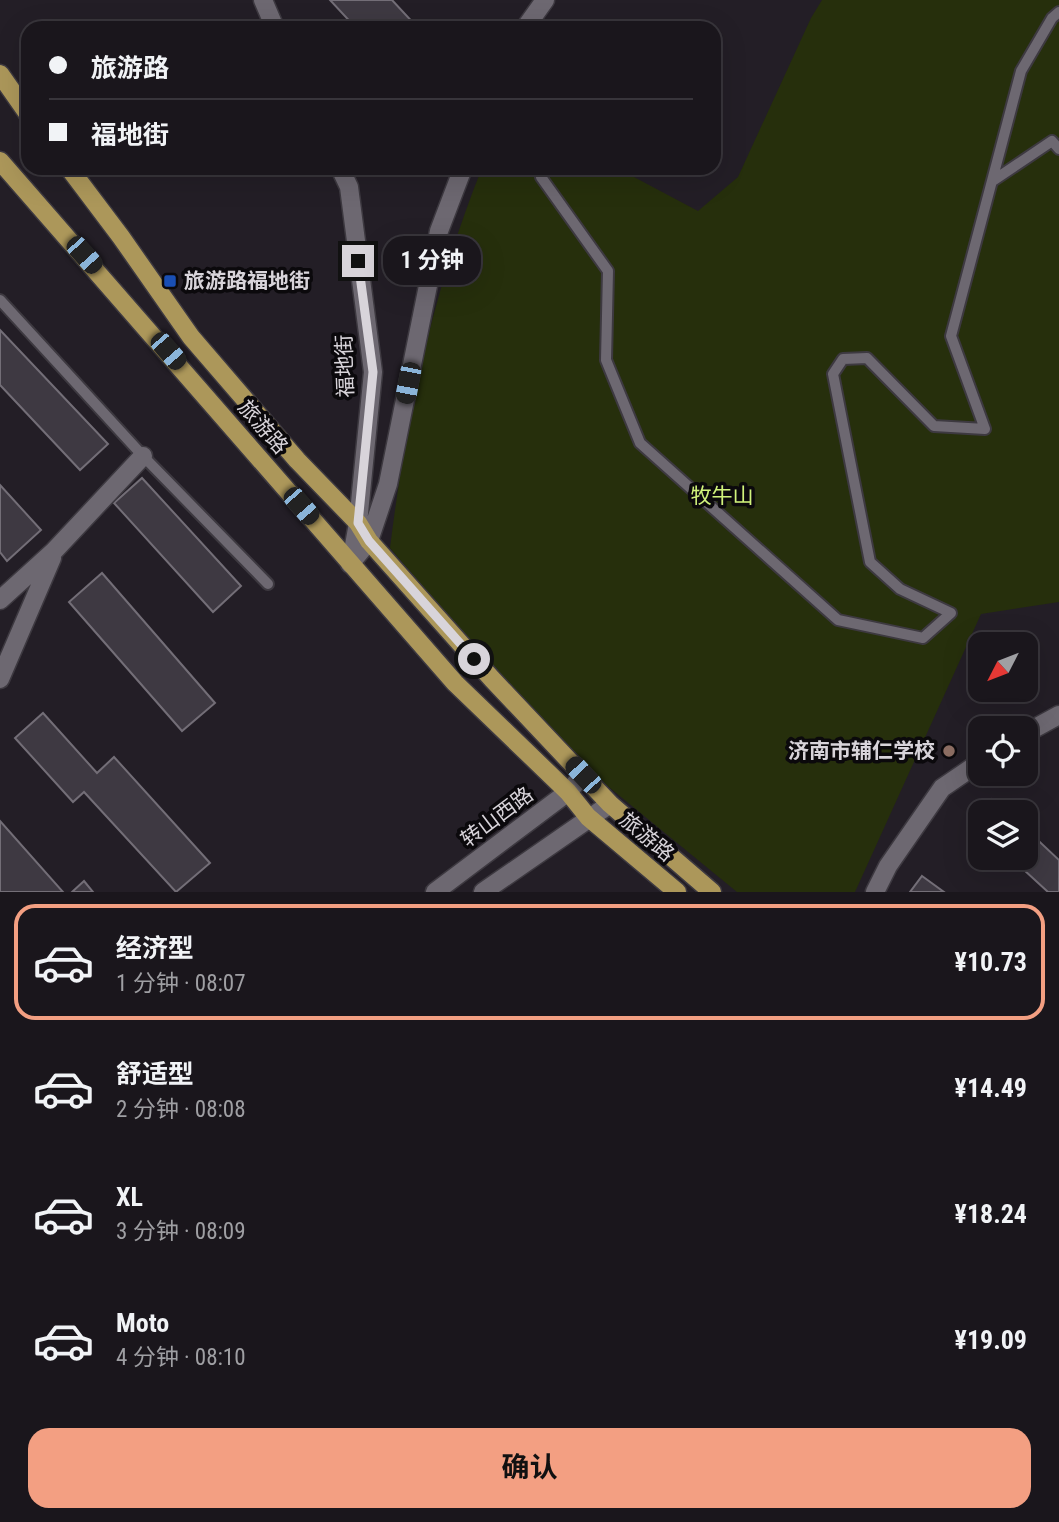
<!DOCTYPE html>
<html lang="zh">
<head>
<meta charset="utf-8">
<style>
  body { margin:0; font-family:"Roboto Condensed","Noto Sans SC",sans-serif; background:#231f25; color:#f1f3f6; height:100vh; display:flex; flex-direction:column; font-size:26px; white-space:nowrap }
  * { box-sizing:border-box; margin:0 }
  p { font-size:23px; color:#9f9fa3 }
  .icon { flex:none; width:38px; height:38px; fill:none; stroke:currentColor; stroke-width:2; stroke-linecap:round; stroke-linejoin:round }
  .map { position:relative; height:892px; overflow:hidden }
  .details { display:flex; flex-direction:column; background:#1a161c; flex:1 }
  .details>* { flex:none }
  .guide { position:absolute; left:21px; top:21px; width:700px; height:154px; border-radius:21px; box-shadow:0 7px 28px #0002,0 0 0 2px #38353b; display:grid; align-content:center; height:154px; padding:0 28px; background:#1a161c }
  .needle { width:46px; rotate:228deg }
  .controls { position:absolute; left:968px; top:632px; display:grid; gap:14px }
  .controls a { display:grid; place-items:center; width:70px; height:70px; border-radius:14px; background:#1a161c; box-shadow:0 7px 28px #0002,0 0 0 2px #38353b; font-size:35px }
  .end { position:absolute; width:32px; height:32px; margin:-16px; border:9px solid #d8d4da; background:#111; box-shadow:0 0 0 4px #111 }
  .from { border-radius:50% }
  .bubble { position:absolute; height:49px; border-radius:21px; background:#1a161c; box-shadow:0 7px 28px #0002,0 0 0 2px #38353b; font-size:23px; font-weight:700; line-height:49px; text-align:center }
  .car { position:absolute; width:21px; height:42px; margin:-21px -10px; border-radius:9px; box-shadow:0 0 5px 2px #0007; background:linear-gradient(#222 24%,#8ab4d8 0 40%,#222 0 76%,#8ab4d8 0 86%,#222 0) }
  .guide b { display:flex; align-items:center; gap:24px; height:66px; font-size:26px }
  .guide b+b { border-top:2px solid #38353b }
  .guide i { width:18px; height:18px; background:#f1f3f6 }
  ul { padding:12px 0 0; list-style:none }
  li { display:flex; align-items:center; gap:21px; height:116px; margin:0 14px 10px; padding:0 14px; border:4px solid transparent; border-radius:21px }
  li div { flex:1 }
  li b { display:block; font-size:26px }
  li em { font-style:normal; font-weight:700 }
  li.active { border-color:#f39f82 }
  li>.icon { width:63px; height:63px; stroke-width:1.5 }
  .primary-button { display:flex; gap:14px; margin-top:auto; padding:14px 28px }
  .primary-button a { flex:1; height:80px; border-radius:21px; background:#f39f82; color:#111; font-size:28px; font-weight:700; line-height:80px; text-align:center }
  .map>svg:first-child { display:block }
  .green { fill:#262f0c }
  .building { fill:#3e3942; stroke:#736e77; stroke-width:2 }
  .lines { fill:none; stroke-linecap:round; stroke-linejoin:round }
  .lane-casing { stroke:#3d3940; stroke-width:14 }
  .street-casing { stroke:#3d3940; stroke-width:21 }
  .secondary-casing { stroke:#3d3940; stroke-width:21 }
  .primary-casing { stroke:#3d3940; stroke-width:21 }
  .lane { stroke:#6d6871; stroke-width:10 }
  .street { stroke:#6d6871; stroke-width:18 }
  .secondary { stroke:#6d6871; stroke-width:18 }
  .primary { stroke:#ac975a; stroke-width:18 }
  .route { stroke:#d8d4da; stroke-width:9 }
  .transit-dot { fill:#1a4fb4; stroke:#0b090c; stroke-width:2.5 }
  .education-dot { fill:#8d6e63; stroke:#0b090c; stroke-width:2.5 }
  .labels { text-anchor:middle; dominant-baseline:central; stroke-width:7; stroke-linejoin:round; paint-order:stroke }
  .poi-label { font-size:21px; font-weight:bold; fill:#d8d4da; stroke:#0b090c; text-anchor:start }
  .street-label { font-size:21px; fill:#d8d4da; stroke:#0b090c }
  .park-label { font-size:21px; fill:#d1f37c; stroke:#0b090c }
</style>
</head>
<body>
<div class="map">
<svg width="1059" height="892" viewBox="0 0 1059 892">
  <rect width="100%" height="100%" fill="#231e26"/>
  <path class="green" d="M822,0H1059V602L981,614L855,892H737L599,779L497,673L390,548C406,418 433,290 482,168H617L698,211L738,177L811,18Z"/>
  <path class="building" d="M330,0H392L418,28H356Z
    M0,330L108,444L80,470L0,385Z
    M142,478L241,586L213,612L114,503Z
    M0,485L41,530L7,561L0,552Z
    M102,573L215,703L182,731L69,602Z
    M43,713L97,773L114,757L210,863L176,892L84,792L73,802L15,738Z
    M992,799L1007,812H980V829L970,820Z
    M0,821L63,892H0Z
    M1026,829L1059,860V892H1048L1011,858H1026Z
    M922,876L944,892H910Z
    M84,881L93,892H72Z"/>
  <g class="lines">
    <g class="lane-casing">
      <path id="lane" d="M539,168L541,177L608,271L606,360L640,443L838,620L923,638L951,613L900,589L870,562L833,374L843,359L867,358L934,426L985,429L951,336L1021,71L1052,18L1059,12
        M994,180L1052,141L1059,149
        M0,300L143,456L268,584"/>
    </g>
    <g class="street-casing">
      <path id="street" d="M0,600L54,551L143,456
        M0,679L52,558
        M1026,733L1059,715
        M875,892L888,866L942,788L980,762"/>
    </g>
    <g class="secondary-casing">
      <path id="secondary" d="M263,0L275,28
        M525,28L545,0
        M340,168L349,187L373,372L358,523L351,562
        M350,564L369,541L388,484L439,231L463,168
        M435,892L568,792L583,775
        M483,892L610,804"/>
    </g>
    <g class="primary-casing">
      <path id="primary" d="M0,74L28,114
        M0,161L455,683L568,792L588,817L677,892
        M69,168L121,237L191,337L297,460L358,523L369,541L492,679L610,804L712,892"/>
    </g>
    <use href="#lane" class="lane"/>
    <use href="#street" class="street"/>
    <use href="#secondary" class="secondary"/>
    <use href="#primary" class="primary"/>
  </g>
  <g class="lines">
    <path class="route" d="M358,261L373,372L358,523L369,541L474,659"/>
  </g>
  <rect class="transit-dot" x="163" y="274" width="14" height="14" rx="3.5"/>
  <circle class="education-dot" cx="949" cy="751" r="7"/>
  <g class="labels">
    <g class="poi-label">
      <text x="184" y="281">旅游路福地街</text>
      <text x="935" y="751" text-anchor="end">济南市辅仁学校</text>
    </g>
    <g class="street-label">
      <text transform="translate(345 366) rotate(-92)">福地街</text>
      <text transform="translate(263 427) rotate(49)">旅游路</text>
      <text transform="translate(497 817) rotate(-37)">转山西路</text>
      <text transform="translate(647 837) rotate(40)">旅游路</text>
    </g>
    <g class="park-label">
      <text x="722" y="496">牧牛山</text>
    </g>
  </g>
</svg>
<div class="controls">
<a><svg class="needle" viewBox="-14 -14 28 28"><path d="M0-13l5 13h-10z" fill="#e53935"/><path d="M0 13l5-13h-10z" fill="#9f9fa3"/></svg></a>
<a><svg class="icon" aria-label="locate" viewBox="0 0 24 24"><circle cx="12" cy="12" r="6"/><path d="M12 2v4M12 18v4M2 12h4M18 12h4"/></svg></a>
<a><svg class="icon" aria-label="layers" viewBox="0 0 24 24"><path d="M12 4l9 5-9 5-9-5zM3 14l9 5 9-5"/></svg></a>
</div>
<i class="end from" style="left:474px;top:659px"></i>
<i class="end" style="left:358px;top:261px"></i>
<div class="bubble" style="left:383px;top:236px;width:98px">1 分钟</div>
<i class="car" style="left:84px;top:255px;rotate:138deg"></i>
<i class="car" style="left:168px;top:351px;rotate:139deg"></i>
<i class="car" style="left:408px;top:383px;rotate:191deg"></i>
<i class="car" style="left:301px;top:506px;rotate:139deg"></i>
<i class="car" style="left:583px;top:775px;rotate:317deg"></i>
<div class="guide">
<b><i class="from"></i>旅游路</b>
<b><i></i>福地街</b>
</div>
</div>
<section class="details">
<ul>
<li class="active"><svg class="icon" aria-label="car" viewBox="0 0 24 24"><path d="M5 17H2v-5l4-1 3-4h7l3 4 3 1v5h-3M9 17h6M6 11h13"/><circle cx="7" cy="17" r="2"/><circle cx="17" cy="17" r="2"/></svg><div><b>经济型</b><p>1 分钟 · 08:07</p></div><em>¥10.73</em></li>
<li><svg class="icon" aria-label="car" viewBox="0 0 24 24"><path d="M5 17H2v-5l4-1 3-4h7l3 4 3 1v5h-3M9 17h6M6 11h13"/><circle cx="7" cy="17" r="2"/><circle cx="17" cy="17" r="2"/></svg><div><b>舒适型</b><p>2 分钟 · 08:08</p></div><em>¥14.49</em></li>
<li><svg class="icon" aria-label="car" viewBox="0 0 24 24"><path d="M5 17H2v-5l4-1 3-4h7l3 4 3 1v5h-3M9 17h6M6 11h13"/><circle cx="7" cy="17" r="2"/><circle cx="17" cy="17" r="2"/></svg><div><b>XL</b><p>3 分钟 · 08:09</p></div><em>¥18.24</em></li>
<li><svg class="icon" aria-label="car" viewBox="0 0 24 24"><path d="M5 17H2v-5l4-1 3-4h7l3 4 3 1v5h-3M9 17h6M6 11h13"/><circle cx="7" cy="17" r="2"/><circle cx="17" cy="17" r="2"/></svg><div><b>Moto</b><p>4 分钟 · 08:10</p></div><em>¥19.09</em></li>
</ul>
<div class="primary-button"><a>确认</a></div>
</section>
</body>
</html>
